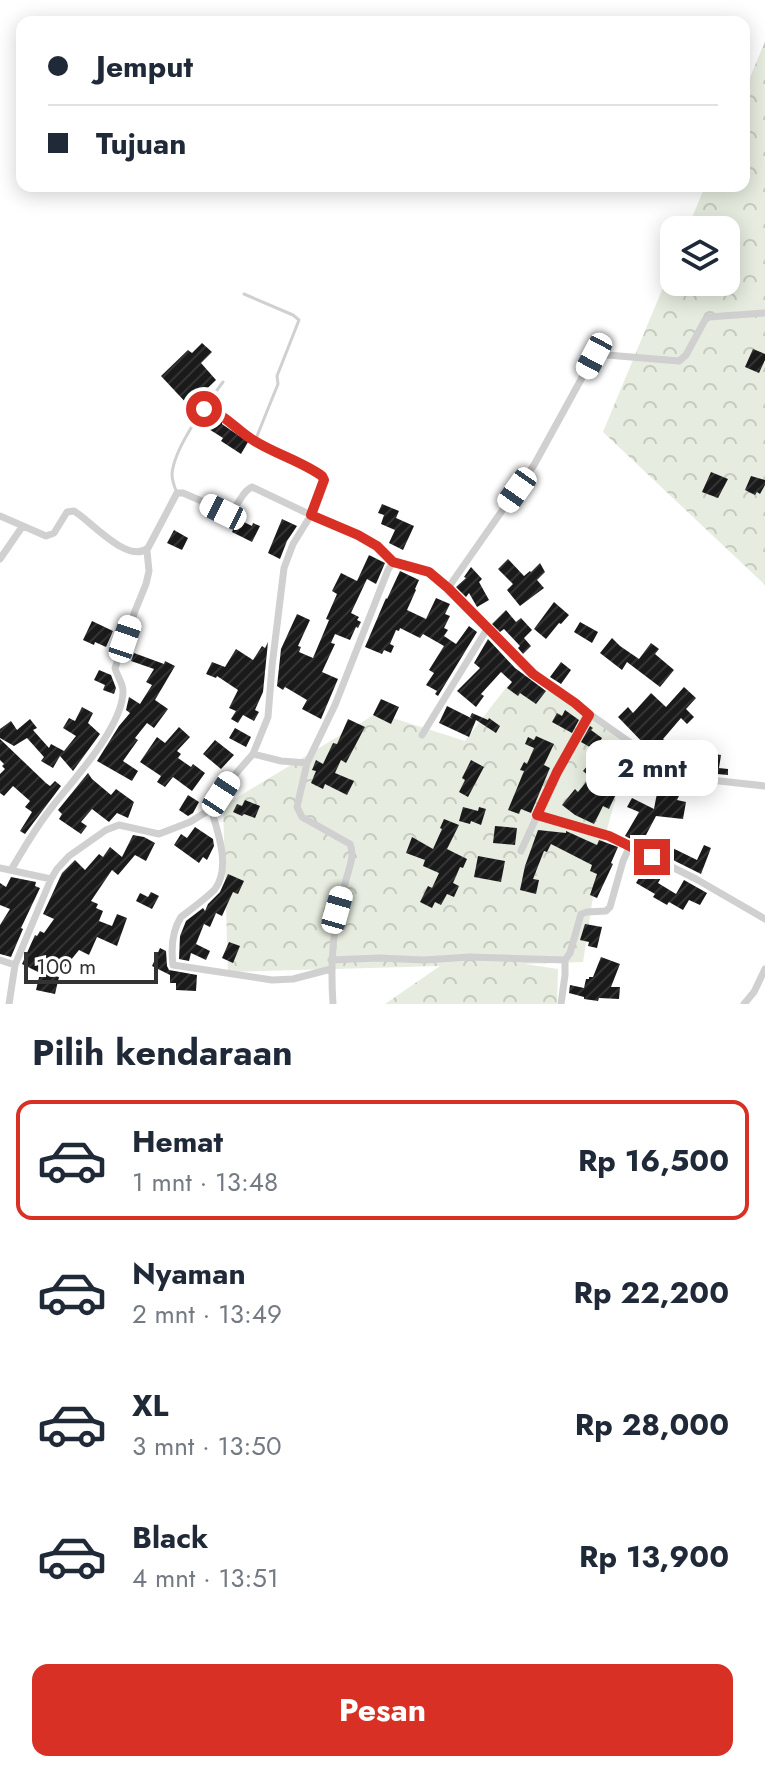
<!DOCTYPE html>
<html lang="id">
<head>
<meta charset="utf-8">
<style>
  body { margin:0; font-family:Jost,sans-serif; background:#f2f2f3; color:#1f2937; height:100vh; display:flex; flex-direction:column; font-size:30px; white-space:nowrap }
  * { box-sizing:border-box; margin:0 }
  p { font-size:26px; color:#747a83 }
  .icon { flex:none; width:44px; height:44px; fill:none; stroke:currentColor; stroke-width:2; stroke-linecap:round; stroke-linejoin:round }
  .map { position:relative; height:1004px; overflow:hidden }
  .side { display:flex; flex-direction:column; background:#fff; flex:1 }
  .side>* { flex:none }
  .hud { position:absolute; left:16px; top:16px; width:734px; height:176px; border-radius:16px; box-shadow:0 4px 20px #0003; display:grid; align-content:center; height:176px; padding:0 32px; background:#fff }
  .tools { position:absolute; left:660px; top:216px; display:grid; gap:16px }
  .tools a { display:grid; place-items:center; width:80px; height:80px; border-radius:16px; background:#fff; box-shadow:0 4px 20px #0003; font-size:40px }
  .scale { position:absolute; left:24px; bottom:20px; width:134px; box-sizing:border-box; padding-left:8px; border:4px solid #333; border-top:0; font-size:22px; line-height:28px; white-space:nowrap; color:#333; -webkit-text-stroke:6px #fff; paint-order:stroke }
  .end { position:absolute; width:36px; height:36px; margin:-18px; border:10px solid #d93025; background:#fff; box-shadow:0 0 0 4px #fff }
  .from { border-radius:50% }
  .bubble { position:absolute; height:56px; border-radius:16px; background:#fff; box-shadow:0 4px 20px #0003; font-size:26px; font-weight:700; line-height:56px; text-align:center }
  .car { position:absolute; width:24px; height:48px; margin:-24px -12px; border-radius:10px; box-shadow:0 0 6px 2px #0007; background:linear-gradient(#fff 24%,#345 0 40%,#fff 0 76%,#345 0 86%,#fff 0) }
  .hud b { display:flex; align-items:center; gap:28px; height:76px; font-size:30px }
  .hud b+b { border-top:2px solid #e0e1e3 }
  .hud i { width:20px; height:20px; background:#1f2937 }
  ul { padding:0; list-style:none }
  li { display:flex; align-items:center; gap:24px; height:120px; margin:0 16px 12px; padding:0 16px; border:4px solid transparent; border-radius:16px }
  li div { flex:1 }
  li b { display:block; font-size:30px }
  li em { font-style:normal; font-weight:700 }
  li.current { border-color:#d93025 }
  li>.icon { width:72px; height:72px; stroke-width:1.5 }
  h2 { padding:0 32px; font-size:36px; line-height:96px }
  .cta { display:flex; gap:16px; margin-top:auto; padding:16px 32px }
  .cta a { flex:1; height:92px; border-radius:16px; background:#d93025; color:#fff; font-size:32px; font-weight:700; line-height:92px; text-align:center }
  .map>svg:first-child { display:block }
  .forest { fill:url(#forest-crowns) }
  .building { fill:url(#building-hatch) }
  .lines { fill:none; stroke-linecap:round; stroke-linejoin:round }
  .lane { stroke:#d0d0d0; stroke-width:3 }
  .street { stroke:#d0d0d0; stroke-width:7 }
  .route { stroke:#d93025; stroke-width:10 }
</style>
</head>
<body>
<div class="map">
<svg width="765" height="1004" viewBox="0 0 765 1004">
  <defs>
    <pattern id="forest-crowns" width="20" height="18" patternUnits="userSpaceOnUse" patternTransform="scale(2)"><rect width="20" height="18" fill="#e6ecdf"/><path d="M2 6a3 3 0 1 1 6 0M12 15a3 3 0 1 1 6 0" fill="none" stroke="#c6cbc0"/></pattern>
    <pattern id="building-hatch" width="6" height="6" patternUnits="userSpaceOnUse" patternTransform="scale(2)"><rect width="6" height="6" fill="#1a1a1a"/><path d="M-1 1l2-2M0 6l6-6M5 7l2-2" fill="none" stroke="#333"/></pattern>
  </defs>
  <rect width="100%" height="100%" fill="#fff"/>
  <path class="forest" d="M765,41V585L603,432L674,261V282H726V230H687L705,186H744V92Z
    M508,685L560,693L631,743L599,858L583,962L525,964L558,969L557,1004H385L440,966L228,972L223,806L377,713L465,741Z"/>
  <path class="building" d="M202,343L212,352L201,363L216,380L189,406L161,376L188,350L192,353Z
    M753,349L765,354V360L759,373L745,367Z
    M211,416L222,422V424L248,442L241,454L221,441L223,438L204,426Z
    M711,472L728,479L718,498L702,492Z
    M751,476L765,480V485L760,494L757,492L755,495L745,490Z
    M382,504L399,511L396,518L414,526L403,550L389,543L395,530L381,524L384,515L378,513Z
    M238,519L252,526L253,523L260,526L252,542L232,532Z
    M282,519L297,526L287,541L280,559L268,553Z
    M174,530L188,538L182,550L167,543Z
    M369,555L385,563L376,584L367,579L351,613L359,617L357,620L361,622L358,628L356,627L350,640L335,634L331,643L335,644L322,672L338,679L321,719L302,709L307,700L285,687L283,690L277,686L281,649L297,614L310,620L298,646L301,647L299,652L313,658L329,620L326,619L337,594L332,591L341,573L357,581Z
    M508,559L524,576L530,571L531,572L540,563L545,572L537,580L544,588L520,606L507,590L513,584L498,569Z
    M471,567L482,579L479,582L489,600L477,607L469,593L466,597L456,587L466,578L464,577Z
    M400,571L419,580L415,589L416,590L407,610L426,619L436,598L450,604L445,614L450,616L444,628L448,630L444,636L456,644L469,626L477,632L438,696L435,694L437,691L426,685L434,673L429,670L444,646L423,634L420,638L400,628L399,631L396,630L390,644L394,646L391,653L384,650L382,654L365,647L386,598L387,599Z
    M554,602L569,615L561,624L559,623L546,639L534,629Z
    M506,610L516,622L521,618L532,630L524,638L531,646L523,654L518,648L520,646L504,629L500,632L492,624Z
    M92,621L113,631L106,647L95,642L94,645L83,640Z
    M580,622L598,632L592,643L574,632Z
    M612,638L620,646L639,659L651,643L659,649L655,654L674,670L660,687L627,662L622,670L600,653Z
    M488,639L515,668L546,691L536,704L520,693L518,696L507,688L512,682L501,672L481,694L484,696L476,707L457,691L480,668L474,663Z
    M268,642L263,692L255,710L259,712L254,721L243,715L238,723L231,719L236,711L229,708L238,690L217,676L216,678L206,674L212,662L225,667L236,649L253,660L262,646L265,648Z
    M134,653L164,664L165,661L175,666L155,700L168,709L154,728L147,723L135,738L138,740L123,761L138,771L132,781L97,761L119,726L130,713L126,710L129,697L140,704L152,685L146,682L154,669L131,661Z
    M561,662L571,670L561,684L550,677Z
    M99,670L111,675L116,688L114,694L103,690L105,685L94,680Z
    M684,687L696,698L686,709L694,717L687,724L681,718L663,739L683,753L675,766L649,749L618,717L628,707L633,713L651,693L666,707Z
    M381,699L399,707L391,724L373,715Z
    M447,706L473,719L470,717L472,713L488,720L489,718L500,726L496,733L476,720L469,737L439,723Z
    M82,707L93,713L88,723L100,734L73,771L60,756L53,768L41,761L44,757L27,738L14,746L0,738V729L11,721L17,730L30,719L37,728L33,730L49,748L51,744L64,751L76,736L63,728L69,718L75,721Z
    M565,710L579,720L572,733L552,722L557,713L562,716Z
    M348,719L365,727L346,763L341,760L335,773L354,781L347,795L325,784L323,789L311,783L316,771L312,770L316,760L323,764L333,743L337,744Z
    M590,726L593,728L591,730L602,738L595,750L581,742Z
    M179,727L190,737L177,751L181,754L178,758L191,767L193,764L205,773L192,791L173,777L165,787L157,782L161,776L140,762L157,737L165,743Z
    M235,728L251,737L246,747L229,738Z
    M536,736L554,744L544,765L550,768L531,813L521,809L519,814L508,810L524,771L520,770L524,762L527,764L534,748L525,744L528,737L534,740Z
    M0,739L46,783L50,786L55,781L61,786L25,834L20,831L32,812L25,807L30,801L13,786L4,796L0,793V774L5,769L2,766L4,764L0,760Z
    M215,740L234,755L221,769L203,754Z
    M599,752L609,762L602,770L610,777L625,784L620,796L616,794L609,809L603,806L594,824L575,815L562,805L575,789L578,792L590,777L583,771Z
    M714,754L721,755L719,768L728,769V775L706,773L707,767L712,768Z
    M471,760L484,767L468,797L459,792L465,780L462,778Z
    M88,773L92,779L111,795L116,789L134,802L128,818L117,813L109,822L92,809L81,822L87,826L81,834L59,819L62,814L58,810Z
    M659,782L669,787L671,782L684,786L677,800L686,802L683,819L656,816L646,835L697,860L704,845L711,848L701,874L625,836L639,812L627,807L632,798L654,809L657,793L654,792Z
    M188,795L199,802L193,813L188,816L179,810Z
    M245,800L260,806L255,818L244,814L242,816L233,812L237,804L242,806Z
    M463,807L478,811L479,807L486,809L481,825L471,821L470,824L459,821Z
    M444,819L459,825L447,849L467,859L463,868L460,867L453,883L459,886L454,897L447,894L441,905L435,902L432,908L420,902L428,886L432,888L439,873L423,866L425,860L406,853L412,837L433,849L442,829L440,828Z
    M495,826L517,828L515,845L493,843Z
    M195,827L213,839L214,846L207,860L203,857L199,863L174,845L181,834L187,838Z
    M538,830L566,833V831L597,845L599,840L618,847L611,863L613,864L597,898L590,895L597,874L590,871L592,865L551,844L547,852L544,851L533,879L539,880L536,894L520,890L525,866Z
    M133,835L144,837L155,843L146,861L135,855L118,875L112,870L91,901L98,904L96,908L103,911L99,921L112,926L117,914L127,918L117,946L97,937L89,955L79,950L62,971L45,957L38,972L22,964L35,935L37,936L40,931L44,933L54,919L43,914L62,873L75,860L85,870L99,854L103,857L110,847L122,857Z
    M478,856L505,861L501,882L474,877Z
    M657,867L665,871L658,883L676,894L684,880L707,893L700,905L689,900L683,910L669,902L667,905L653,897L655,894L636,883L643,871L652,876Z
    M228,874L244,881L238,894L233,892L222,916L216,913L210,927L204,924L196,944L210,951L206,960L191,953L189,961L179,959L180,936L186,921L203,908L205,911L208,904L220,892Z
    M11,877L36,882L35,886L40,888L21,928L23,929L11,957L0,954V925L10,909L0,905V883L6,887Z
    M151,892L159,896L152,909L136,901L140,893L148,897Z
    M585,924L602,927L597,948L588,946L589,942L580,940Z
    M229,942L240,946L233,963L222,958Z
    M160,948L166,951L167,966L169,970L197,975L196,991L176,990V983H170V975L152,966Z
    M601,957L620,964L611,987H620L619,999L599,998L598,1001L584,999V997L569,993L570,985L584,988L586,979H589V977H593Z
    M40,973L59,977L55,994L36,990Z"/>
  <g class="lines">
    <path class="lane" d="M244,294L293,315L299,320L277,376L278,384L255,441
      M204,409C225,413 236,430 253,440C275,454 301,461 322,476L324,480L312,513
      M177,493C174,486 172,481 172,474C174,447 207,404 223,382"/>
    <path class="street" d="M0,516L46,536L54,533L67,512L74,511C91,521 128,565 148,548L177,493H183L227,512C240,508 240,492 252,487L311,515
      M0,559L22,527
      M448,588L534,465L595,354L679,361L686,355L705,320L709,317L765,313
      M422,735L487,629
      M253,754L268,717L272,666L284,568L293,544L311,515C340,528 373,537 393,562
      M307,763L297,807L302,817L350,844C355,856 349,868 346,880C333,924 330,959 333,1004
      M211,809C218,832 231,868 215,889C209,896 190,910 181,917C172,931 171,949 173,965L272,980L293,979L331,969
      M537,815L579,826L618,840L696,879L765,919
      M521,851L557,772L589,715
      M0,868L51,879
      M11,870C24,848 36,827 52,807C73,780 123,727 123,691C123,683 117,676 115,668L135,611L146,584L149,571L147,551
      M0,960L15,965
      M331,960L379,958L424,960L470,957L565,960L570,953L581,914L587,912L606,911L610,907L623,861L630,846
      M9,1004L15,965L51,879L57,869L69,856L106,830L119,825L159,834L190,822L211,809L231,779L253,754L281,761L307,763L335,705L388,570L393,562L429,572L448,588L533,674L631,743L665,775L765,786
      M561,1004L565,975V960
      M744,1004L754,992L765,969"/>
  </g>
  <g class="lines">
    <path class="route" d="M204,409C225,413 236,430 253,440C275,454 301,461 322,476L324,480L311,515L358,535L377,546L393,562L429,572L448,588L533,674L575,703L589,715L557,772L537,815L609,836L652,857"/>
  </g>
</svg>
<div class="tools">
<a><svg class="icon" aria-label="layers" viewBox="0 0 24 24"><path d="M12 4l9 5-9 5-9-5zM3 14l9 5 9-5"/></svg></a>
</div>
<div class="scale">100 m</div>
<i class="end from" style="left:204px;top:409px"></i>
<i class="end" style="left:652px;top:857px"></i>
<div class="bubble" style="left:586px;top:740px;width:132px">2 mnt</div>
<i class="car" style="left:594px;top:356px;rotate:208deg"></i>
<i class="car" style="left:517px;top:490px;rotate:215deg"></i>
<i class="car" style="left:223px;top:512px;rotate:296deg"></i>
<i class="car" style="left:125px;top:639px;rotate:19deg"></i>
<i class="car" style="left:221px;top:794px;rotate:33deg"></i>
<i class="car" style="left:337px;top:910px;rotate:16deg"></i>
<div class="hud">
<b><i class="from"></i>Jemput</b>
<b><i></i>Tujuan</b>
</div>
</div>
<section class="side">
<h2>Pilih kendaraan</h2>
<ul>
<li class="current"><svg class="icon" aria-label="car" viewBox="0 0 24 24"><path d="M5 17H2v-5l4-1 3-4h7l3 4 3 1v5h-3M9 17h6M6 11h13"/><circle cx="7" cy="17" r="2"/><circle cx="17" cy="17" r="2"/></svg><div><b>Hemat</b><p>1 mnt · 13:48</p></div><em>Rp 16,500</em></li>
<li><svg class="icon" aria-label="car" viewBox="0 0 24 24"><path d="M5 17H2v-5l4-1 3-4h7l3 4 3 1v5h-3M9 17h6M6 11h13"/><circle cx="7" cy="17" r="2"/><circle cx="17" cy="17" r="2"/></svg><div><b>Nyaman</b><p>2 mnt · 13:49</p></div><em>Rp 22,200</em></li>
<li><svg class="icon" aria-label="car" viewBox="0 0 24 24"><path d="M5 17H2v-5l4-1 3-4h7l3 4 3 1v5h-3M9 17h6M6 11h13"/><circle cx="7" cy="17" r="2"/><circle cx="17" cy="17" r="2"/></svg><div><b>XL</b><p>3 mnt · 13:50</p></div><em>Rp 28,000</em></li>
<li><svg class="icon" aria-label="car" viewBox="0 0 24 24"><path d="M5 17H2v-5l4-1 3-4h7l3 4 3 1v5h-3M9 17h6M6 11h13"/><circle cx="7" cy="17" r="2"/><circle cx="17" cy="17" r="2"/></svg><div><b>Black</b><p>4 mnt · 13:51</p></div><em>Rp 13,900</em></li>
</ul>
<div class="cta"><a>Pesan</a></div>
</section>
</body>
</html>
